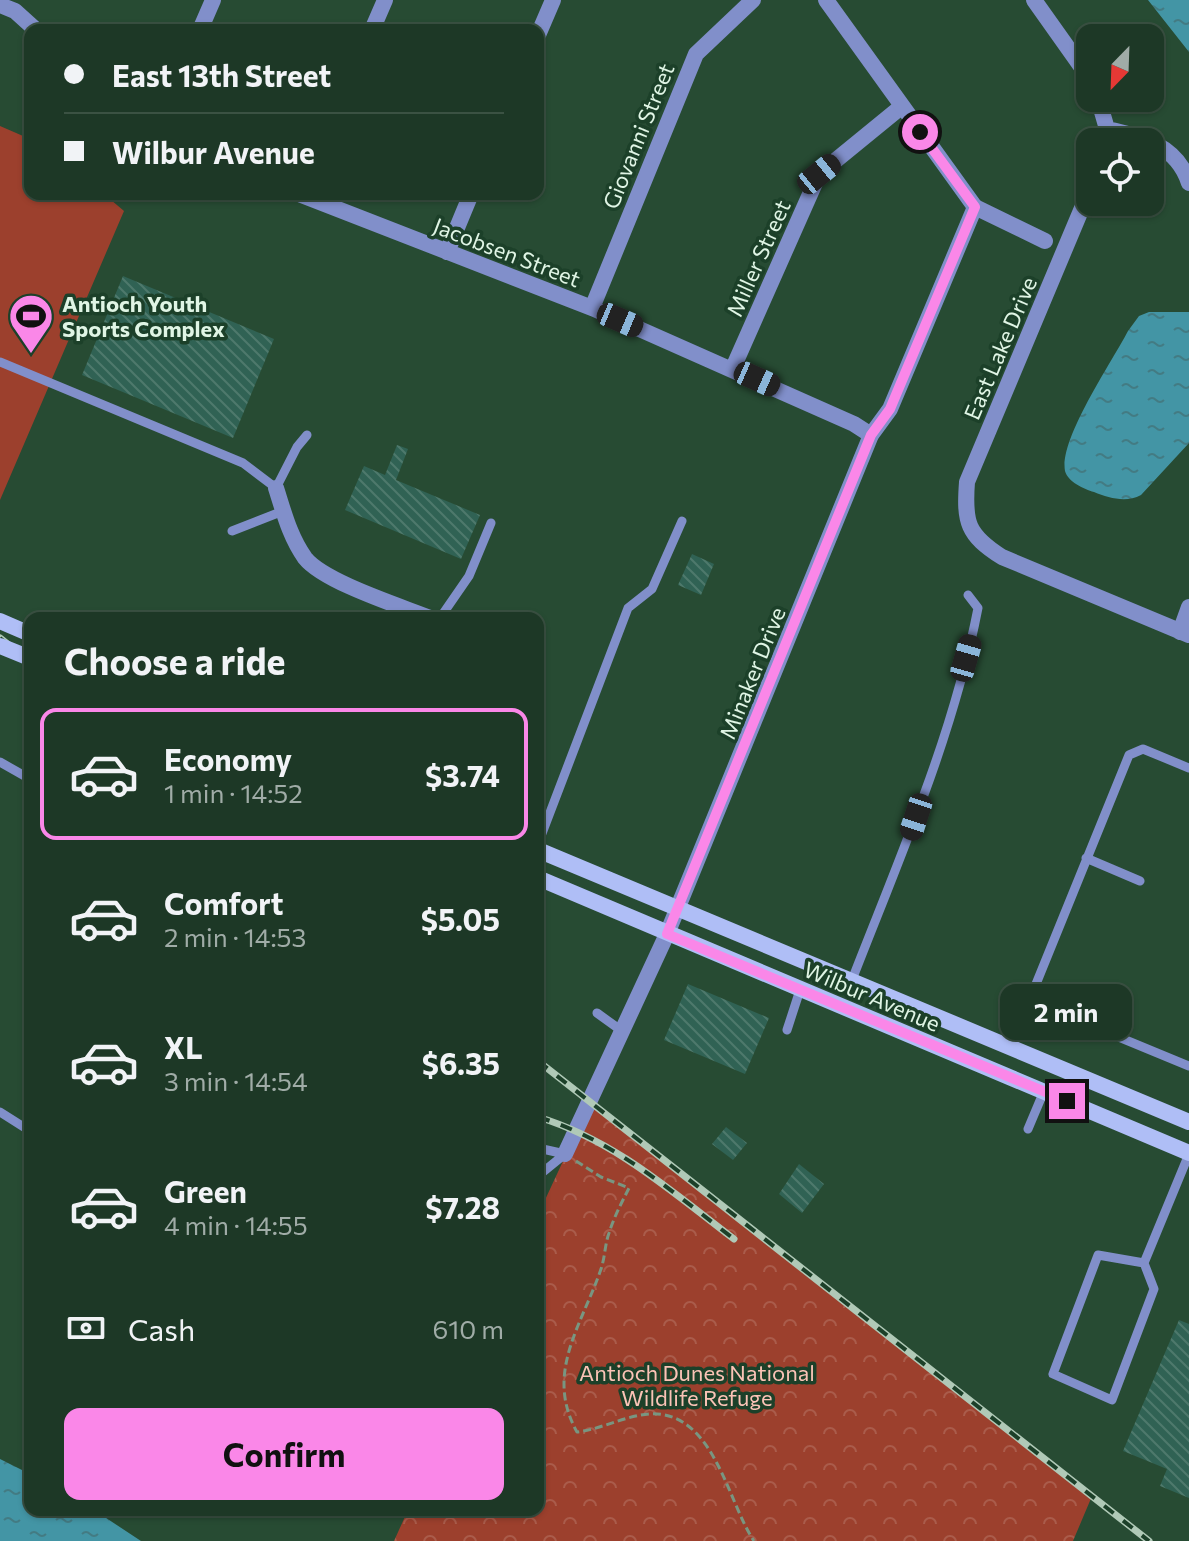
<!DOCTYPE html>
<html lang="en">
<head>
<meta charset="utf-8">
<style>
  body { margin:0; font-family:Commissioner,sans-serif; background:#2a4332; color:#f1f3f6; height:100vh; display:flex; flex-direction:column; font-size:30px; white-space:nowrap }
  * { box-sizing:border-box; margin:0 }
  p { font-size:26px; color:#a0aca7 }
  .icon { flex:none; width:44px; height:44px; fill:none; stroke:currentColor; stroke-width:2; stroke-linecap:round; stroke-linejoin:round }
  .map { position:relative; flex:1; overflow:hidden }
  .drawer { position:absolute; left:24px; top:612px; width:520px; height:904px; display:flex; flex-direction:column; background:#1d3826; border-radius:16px; box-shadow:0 2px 6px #0004,0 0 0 2px #3b5243 }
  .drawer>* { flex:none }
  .banner { position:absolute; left:24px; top:24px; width:520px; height:176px; border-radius:16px; box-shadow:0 2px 6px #0004,0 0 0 2px #3b5243; display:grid; align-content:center; height:176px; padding:0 40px; background:#1d3826 }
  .needle { width:52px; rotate:203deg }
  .buttons { position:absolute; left:1076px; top:24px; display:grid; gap:16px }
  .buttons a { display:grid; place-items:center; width:88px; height:88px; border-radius:16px; background:#1d3826; box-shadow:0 2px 6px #0004,0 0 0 2px #3b5243; font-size:40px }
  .end { position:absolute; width:36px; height:36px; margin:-18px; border:10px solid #fa87e8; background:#111; box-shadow:0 0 0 4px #111 }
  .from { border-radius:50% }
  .bubble { position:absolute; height:56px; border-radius:16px; background:#1d3826; box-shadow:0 2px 6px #0004,0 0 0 2px #3b5243; font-size:26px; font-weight:700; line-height:56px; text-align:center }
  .car { position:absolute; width:24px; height:48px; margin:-24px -12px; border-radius:10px; box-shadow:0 0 6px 2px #0007; background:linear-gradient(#222 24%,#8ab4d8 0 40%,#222 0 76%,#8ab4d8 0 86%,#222 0) }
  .banner b { display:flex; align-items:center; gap:28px; height:76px; font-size:30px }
  .banner b+b { border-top:2px solid #3b5243 }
  .banner i { width:20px; height:20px; background:#f1f3f6 }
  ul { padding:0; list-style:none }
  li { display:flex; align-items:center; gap:24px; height:132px; margin:0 16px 12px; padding:0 24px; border:4px solid transparent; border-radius:16px }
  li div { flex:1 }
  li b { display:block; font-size:30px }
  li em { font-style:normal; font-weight:700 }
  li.active { border-color:#fa87e8 }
  li>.icon { width:72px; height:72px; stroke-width:1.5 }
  h2 { padding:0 40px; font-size:36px; line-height:96px }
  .pay { display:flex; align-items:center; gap:20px; height:88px; padding:0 40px; font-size:30px }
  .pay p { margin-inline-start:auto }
  .cta { display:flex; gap:16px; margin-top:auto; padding:16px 40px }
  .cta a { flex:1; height:92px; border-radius:16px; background:#fa87e8; color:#111; font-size:32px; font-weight:700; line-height:92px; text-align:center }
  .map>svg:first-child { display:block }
  .park { fill:url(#park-crowns) }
  .pitch { fill:#9c402d }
  .water { fill:url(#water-ripples) }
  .building { fill:url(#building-back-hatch) }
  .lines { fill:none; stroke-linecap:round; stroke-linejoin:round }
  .path { stroke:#789681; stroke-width:3; stroke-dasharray:8 4; stroke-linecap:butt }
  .service { stroke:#818fca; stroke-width:9 }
  .minor { stroke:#818fca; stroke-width:16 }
  .tertiary { stroke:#818fca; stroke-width:16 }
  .secondary { stroke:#afbef6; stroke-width:16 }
  .rail-casing { stroke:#b0c9b7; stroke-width:7 }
  .rail { stroke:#1c4029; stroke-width:4; stroke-dasharray:12; stroke-linecap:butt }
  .secondary-bridge { stroke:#afbef6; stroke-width:16 }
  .route { stroke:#fa87e8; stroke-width:10 }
  .labels { text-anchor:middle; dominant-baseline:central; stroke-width:7; stroke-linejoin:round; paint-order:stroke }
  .street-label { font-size:22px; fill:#e0f5e5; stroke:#1c4029 }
  .poi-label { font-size:22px; font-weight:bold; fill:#e0f5e5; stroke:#1c4029; text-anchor:start }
  .park-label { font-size:22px; fill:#fbc3b6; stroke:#1c4029 }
</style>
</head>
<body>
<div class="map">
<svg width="1189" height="1541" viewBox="0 0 1189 1541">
  <defs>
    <pattern id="park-crowns" width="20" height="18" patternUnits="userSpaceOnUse" patternTransform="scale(2)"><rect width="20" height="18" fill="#9c402d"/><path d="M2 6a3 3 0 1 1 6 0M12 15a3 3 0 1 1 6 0" fill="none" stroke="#aa5c4b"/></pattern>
    <pattern id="water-ripples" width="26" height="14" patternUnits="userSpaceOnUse" patternTransform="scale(2)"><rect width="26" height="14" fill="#4395a5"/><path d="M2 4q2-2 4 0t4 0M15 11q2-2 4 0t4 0" fill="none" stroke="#437b83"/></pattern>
    <pattern id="building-back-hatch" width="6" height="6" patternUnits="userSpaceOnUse" patternTransform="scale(2)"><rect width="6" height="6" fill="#306254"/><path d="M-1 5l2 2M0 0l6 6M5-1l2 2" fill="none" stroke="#4e796c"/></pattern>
  </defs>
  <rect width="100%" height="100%" fill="#274b33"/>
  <path class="park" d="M590,1103L1092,1496L1073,1541H394L408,1510H538V1215Z"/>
  <path class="pitch" d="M0,126L30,139V194H104L124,211L0,500Z"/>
  <path class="water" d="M1148,0H1189V52Z
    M1149,312H1189V443L1141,495C1126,503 1109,498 1094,492C1084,489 1068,482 1065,471C1059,439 1112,362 1128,331L1139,316Z
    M0,1459L30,1474V1510H94L141,1541H0Z"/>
  <path class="building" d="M123,276L274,339L233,438L82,375Z
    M397,445L408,449L396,480L480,515L461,559L345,510L364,466L385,475Z
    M692,554L714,564L701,595L678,585Z
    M688,984L769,1018L745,1074L664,1040Z
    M726,1127L747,1143L733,1160L712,1144Z
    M799,1164L824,1184L802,1213L779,1194Z
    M1179,1320L1189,1324V1498L1160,1486L1167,1469L1123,1451Z"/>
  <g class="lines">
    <path class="path" d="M576,1161L601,1177L629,1188C622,1202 614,1217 609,1233C605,1244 605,1257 601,1269C582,1325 544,1373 577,1432C602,1429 624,1416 649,1414C714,1410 727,1501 754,1541"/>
    <path class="service" d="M0,362L243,463L276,488L297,447L307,435
      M232,531L283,511
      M440,618L469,576L491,523
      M0,762L30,779
      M1189,768L1143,749L1129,755L1034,989L1041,1005L1189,1066
      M538,844L628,608L652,589L682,521
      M1086,858L1140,881
      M852,980C899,859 953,737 978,608L968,595
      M597,1013L622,1031
      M787,1030L800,990
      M0,1112L30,1131
      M1028,1129L1044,1091
      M538,1148L565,1154
      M538,1176L565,1154
      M1144,1263L1098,1255L1053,1374L1112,1400L1154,1289L1144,1263L1189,1154"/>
    <path class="minor" d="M1034,0L1090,79
      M0,5L15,11L36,30
      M200,30L213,0
      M372,30L385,0
      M538,35L553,0
      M1098,98L1107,129L1105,142
      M1107,129C1141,136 1177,145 1189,183
      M1090,189L967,482C964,522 967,535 1002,557L1189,635
      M299,194L592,308L854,424L871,435
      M975,207L1045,241
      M447,252L471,194
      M592,308L696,54L753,0
      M733,368L819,174L901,107
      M276,488C284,513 290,537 305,558C324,582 400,606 430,618
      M1180,632L1189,607
      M565,1154L667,934"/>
    <path class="tertiary" d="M667,934L871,435L890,409L975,207L826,0"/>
    <path class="secondary" d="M0,621L30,634
      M538,850L1189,1122
      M538,878L1189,1153"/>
    <g class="rail-casing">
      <path id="rail" d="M0,638L30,662
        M538,1061L1149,1541
        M538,1117C614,1140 671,1191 734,1239"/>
    </g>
    <use href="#rail" class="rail"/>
    <path class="secondary-bridge" d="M0,646L30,658"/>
  </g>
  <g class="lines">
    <path class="route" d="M920,132L975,207L890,409L871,435L667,934L1067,1101"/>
  </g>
  <defs>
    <g id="stadium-pin" transform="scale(2.3)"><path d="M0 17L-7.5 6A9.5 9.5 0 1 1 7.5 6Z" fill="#fa87e8" stroke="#1c4029"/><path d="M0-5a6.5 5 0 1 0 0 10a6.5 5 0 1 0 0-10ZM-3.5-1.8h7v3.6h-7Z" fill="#111"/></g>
  </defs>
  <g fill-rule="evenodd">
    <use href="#stadium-pin" x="31" y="316"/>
  </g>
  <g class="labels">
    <g class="street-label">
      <text transform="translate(638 136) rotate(-68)">Giovanni Street</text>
      <text transform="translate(507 252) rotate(21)">Jacobsen Street</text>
      <text transform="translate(758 258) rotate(-66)">Miller Street</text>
      <text transform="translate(1000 348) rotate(-67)">East Lake Drive</text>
      <text transform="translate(752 673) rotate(-68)">Minaker Drive</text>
      <text transform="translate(872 996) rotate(23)">Wilbur Avenue</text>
    </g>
    <g class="poi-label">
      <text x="62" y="303">Antioch Youth<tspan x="62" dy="25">Sports Complex</tspan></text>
    </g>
    <g class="park-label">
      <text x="697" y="1372">Antioch Dunes National<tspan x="697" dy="25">Wildlife Refuge</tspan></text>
    </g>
  </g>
</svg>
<div class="buttons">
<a><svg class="needle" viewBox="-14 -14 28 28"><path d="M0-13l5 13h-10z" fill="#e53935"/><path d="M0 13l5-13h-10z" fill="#a0aca7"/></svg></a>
<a><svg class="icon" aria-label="locate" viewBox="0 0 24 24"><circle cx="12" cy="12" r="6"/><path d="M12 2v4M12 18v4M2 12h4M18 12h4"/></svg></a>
</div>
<i class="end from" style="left:920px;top:132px"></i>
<i class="end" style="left:1067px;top:1101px"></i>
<div class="bubble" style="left:1000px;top:984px;width:132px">2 min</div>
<i class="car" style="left:819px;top:174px;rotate:51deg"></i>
<i class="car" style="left:620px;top:320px;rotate:113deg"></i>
<i class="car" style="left:757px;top:379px;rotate:114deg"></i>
<i class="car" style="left:966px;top:658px;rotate:16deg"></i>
<i class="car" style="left:916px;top:817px;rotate:198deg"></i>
<div class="banner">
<b><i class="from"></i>East 13th Street</b>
<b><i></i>Wilbur Avenue</b>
</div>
<section class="drawer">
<h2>Choose a ride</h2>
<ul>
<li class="active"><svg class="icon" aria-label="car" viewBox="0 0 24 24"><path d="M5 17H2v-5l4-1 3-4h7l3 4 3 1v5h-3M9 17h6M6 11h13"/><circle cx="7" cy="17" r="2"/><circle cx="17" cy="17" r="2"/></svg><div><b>Economy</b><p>1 min · 14:52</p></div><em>$3.74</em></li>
<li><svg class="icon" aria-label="car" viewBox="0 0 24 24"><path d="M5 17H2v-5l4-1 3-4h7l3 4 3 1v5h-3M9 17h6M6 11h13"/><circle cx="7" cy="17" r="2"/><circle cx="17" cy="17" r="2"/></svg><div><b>Comfort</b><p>2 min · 14:53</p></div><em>$5.05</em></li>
<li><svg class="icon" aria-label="car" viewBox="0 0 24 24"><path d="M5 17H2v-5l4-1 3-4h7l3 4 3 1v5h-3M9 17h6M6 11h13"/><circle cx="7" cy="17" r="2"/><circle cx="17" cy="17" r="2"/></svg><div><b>XL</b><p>3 min · 14:54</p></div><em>$6.35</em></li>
<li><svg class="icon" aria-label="car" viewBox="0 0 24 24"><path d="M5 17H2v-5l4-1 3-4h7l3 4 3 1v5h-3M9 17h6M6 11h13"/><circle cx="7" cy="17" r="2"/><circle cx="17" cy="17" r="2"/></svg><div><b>Green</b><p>4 min · 14:55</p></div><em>$7.28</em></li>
</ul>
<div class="pay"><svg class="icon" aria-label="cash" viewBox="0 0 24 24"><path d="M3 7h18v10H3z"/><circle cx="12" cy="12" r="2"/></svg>Cash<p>610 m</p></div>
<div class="cta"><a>Confirm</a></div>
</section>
</div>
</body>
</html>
